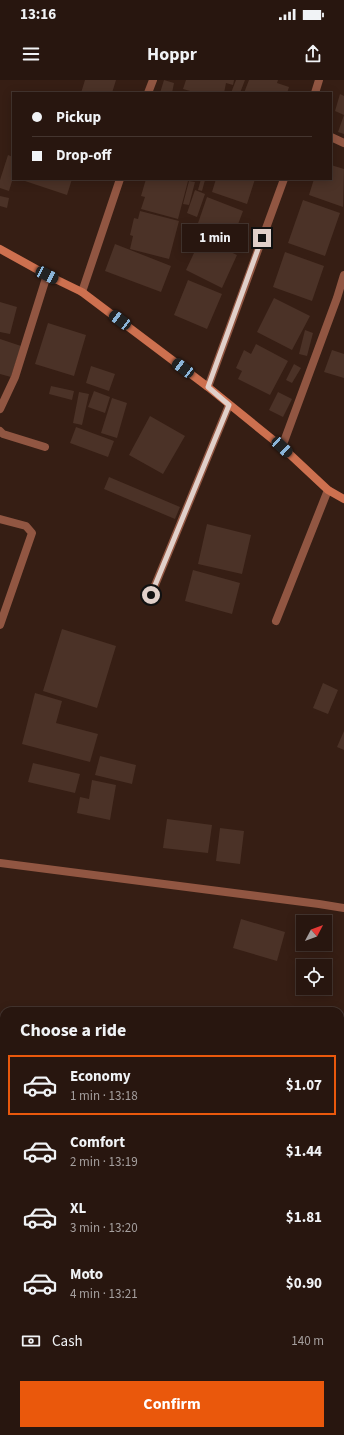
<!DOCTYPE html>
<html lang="en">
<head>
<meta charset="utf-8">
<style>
  body { margin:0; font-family:"Source Sans 3",sans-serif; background:#301f18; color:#f1f3f6; height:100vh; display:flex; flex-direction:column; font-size:15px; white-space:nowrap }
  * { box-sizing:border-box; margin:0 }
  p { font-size:13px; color:#a59f9e }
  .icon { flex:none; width:22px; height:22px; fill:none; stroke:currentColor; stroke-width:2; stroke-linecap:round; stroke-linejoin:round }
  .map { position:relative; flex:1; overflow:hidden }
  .sheet { position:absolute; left:0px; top:927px; width:344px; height:428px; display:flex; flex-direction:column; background:#28160f; border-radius:12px 12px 0 0; box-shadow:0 2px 10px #0003,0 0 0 1px #44352f }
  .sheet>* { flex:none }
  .guide { position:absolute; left:12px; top:12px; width:320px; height:88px; border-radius:0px; box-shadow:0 2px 10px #0003,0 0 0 1px #44352f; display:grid; align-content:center; height:88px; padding:0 20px; background:#28160f }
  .needle { width:26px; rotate:49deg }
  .buttons { position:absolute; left:296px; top:835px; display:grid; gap:8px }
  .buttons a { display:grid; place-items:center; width:36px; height:36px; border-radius:0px; background:#28160f; box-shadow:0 2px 10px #0003,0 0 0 1px #44352f; font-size:20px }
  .end { position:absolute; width:18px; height:18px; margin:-9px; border:5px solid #e1d0ca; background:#111; box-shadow:0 0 0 2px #111 }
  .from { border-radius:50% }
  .bubble { position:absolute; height:28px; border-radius:0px; background:#28160f; box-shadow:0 2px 10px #0003,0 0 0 1px #44352f; font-size:13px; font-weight:700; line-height:28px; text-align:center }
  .car { position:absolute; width:12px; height:24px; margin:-12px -6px; border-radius:5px; box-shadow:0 0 3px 1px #0007; background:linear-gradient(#222 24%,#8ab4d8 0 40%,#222 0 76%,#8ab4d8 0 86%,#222 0) }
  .guide b { display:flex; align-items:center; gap:14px; height:38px; font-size:15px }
  .guide b+b { border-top:1px solid #44352f }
  .guide i { width:10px; height:10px; background:#f1f3f6 }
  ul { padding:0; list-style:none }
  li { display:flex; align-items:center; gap:12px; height:60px; margin:0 8px 6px; padding:0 12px; border:2px solid transparent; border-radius:0px }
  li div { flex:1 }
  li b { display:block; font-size:15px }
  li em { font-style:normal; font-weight:700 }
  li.current { border-color:#ea580c }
  li>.icon { width:36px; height:36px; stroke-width:1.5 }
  h2 { padding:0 20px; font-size:18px; line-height:48px }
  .pay { display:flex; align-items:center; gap:10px; height:44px; padding:0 20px; font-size:15px }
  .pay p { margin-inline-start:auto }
  .cta { display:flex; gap:8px; margin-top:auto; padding:8px 20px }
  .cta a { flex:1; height:46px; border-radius:0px; background:#ea580c; color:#fff; font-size:16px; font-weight:700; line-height:46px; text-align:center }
  .status { display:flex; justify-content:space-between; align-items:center; height:28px; padding:0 20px; background:#28160f; direction:ltr }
  .status svg { height:11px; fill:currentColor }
  header { display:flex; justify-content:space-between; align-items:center; height:52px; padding:0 20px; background:#28160f; font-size:18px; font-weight:700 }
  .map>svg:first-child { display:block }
  .building { fill:#4b3227 }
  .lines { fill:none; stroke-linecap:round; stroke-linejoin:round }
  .lane { stroke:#915642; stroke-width:8 }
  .street { stroke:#915642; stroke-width:8 }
  .secondary { stroke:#cd704f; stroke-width:8 }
  .route { stroke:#e1d0ca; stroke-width:5 }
</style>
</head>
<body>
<div class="status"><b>13:16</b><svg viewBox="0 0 49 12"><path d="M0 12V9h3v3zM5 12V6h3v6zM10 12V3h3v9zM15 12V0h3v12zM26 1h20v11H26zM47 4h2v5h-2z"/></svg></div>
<header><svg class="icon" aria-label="menu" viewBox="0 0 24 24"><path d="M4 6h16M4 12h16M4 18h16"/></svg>Hoppr<svg class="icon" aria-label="share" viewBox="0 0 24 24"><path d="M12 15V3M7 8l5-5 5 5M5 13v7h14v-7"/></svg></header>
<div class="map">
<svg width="344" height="1355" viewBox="0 0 344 1355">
  <rect width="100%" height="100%" fill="#361e14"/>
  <path class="building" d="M85,0H116L112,13H81Z
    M164,0L174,3L172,13H160Z
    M186,0H234L233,5L226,3L224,13H197L183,9Z
    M236,0H245L240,13H231Z
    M249,0H278L277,3L289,7L287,13H244Z
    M340,14L344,16V35L335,31Z
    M344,35V54L338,52Z
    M8,75L13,77V98L9,111L0,108V100Z
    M331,85L344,89L343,127L309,115L314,99H331Z
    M19,99H72L67,115Z
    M146,99H180L188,101L178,139L141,129L145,117L141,116Z
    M201,99L205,100L202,111L198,110Z
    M216,99H255L247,124L212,112Z
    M189,101L195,102L189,125L183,124Z
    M195,110L205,114L197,137L187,133Z
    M0,116L9,118L7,128L0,126Z
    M207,117L243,131L231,163L196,149Z
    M303,120L340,133L325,176L288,163Z
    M140,131L179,141L169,179L130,169L133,156L130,155L134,138L138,139Z
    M201,158L237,175L222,208L186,190Z
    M115,164L171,186L161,212L105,191Z
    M285,172L324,186L312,221L273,207Z
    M188,200L222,214L207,249L174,235Z
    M274,218L310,236L292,270L257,252Z
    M0,222L17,227L10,254L0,252Z
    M48,243L86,255L74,296L35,284Z
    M305,250L313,253L307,276L299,274Z
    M0,259L21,266L11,297L0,294Z
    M256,264L288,281L270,315L238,299L242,291L236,288L244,270L251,274Z
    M332,270L344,274V298L324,292Z
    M294,284L301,288L292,303L286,300Z
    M91,286L115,294L109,311L86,303Z
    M51,306L74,311L72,320L49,314Z
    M94,311L110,317L105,333L88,327Z
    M79,312L89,314L82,345L73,343Z
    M278,312L292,319L283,337L269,330Z
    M112,318L127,323L117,358L101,353Z
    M150,336L185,356L163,394L129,375Z
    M76,347L114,361L108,377L70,363Z
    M109,397L180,427L175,439L104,409Z
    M207,444L251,455L242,494L198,484Z
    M193,490L240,503L232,534L185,521Z
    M62,549L116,566L97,628L43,611Z
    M323,603L338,610L328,634L313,628Z
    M35,613L62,621L56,643L98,654L90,682L22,664Z
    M344,651V670L337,667Z
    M100,676L136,685L132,704L95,695Z
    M33,683L80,694L75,713L28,702Z
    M92,700L116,705L110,740L77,733L80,717L89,719Z
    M167,739L212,745L208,773L163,768Z
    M220,748L244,751L240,784L216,781Z
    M241,839L285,852L277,881L233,868Z
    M340,937L344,938V958L340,957Z
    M340,959L344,960V980L340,979L342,967H340Z
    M340,982L344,983V1023H342L341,1027Z
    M340,1096L344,1097V1142L340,1141Z
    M340,1159L344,1160V1205L341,1204L342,1202L340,1201V1177L342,1168H340Z
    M340,1217L344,1218V1228L340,1227Z
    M340,1228L344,1229V1244L340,1242Z
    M340,1252L344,1253V1282L341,1291H340Z
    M0,1305L4,1307V1334L0,1343Z
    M4,1343V1351H19L17,1355H0V1352Z
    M30,1351H46L44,1355H38Z
    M48,1351H84L82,1355H51L47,1353Z
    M153,1351H169L168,1355H152Z
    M180,1351H187L192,1354V1355H178Z
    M201,1351H216L225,1355H199Z"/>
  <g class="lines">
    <path class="lane" d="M276,541L328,410"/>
    <path class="street" d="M148,13L153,0
      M315,13L319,0
      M331,57L344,63
      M82,212L120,99
      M208,307L284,99
      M0,329L15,297L47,195
      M0,351L3,354L45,367
      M282,367L337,218L344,195
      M0,439L26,446L32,453L0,545
      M151,515L229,325
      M0,783L319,824L344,828
      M340,1057L344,1058
      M0,1227L4,1229
      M314,1351L332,1355
      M101,1355L104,1351
      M264,1355L266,1351"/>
    <path class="secondary" d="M0,169L47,195L82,212L208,307L282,367L328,410L344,419"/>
  </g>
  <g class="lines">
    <path class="route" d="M151,515L229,325L208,307L262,158"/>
  </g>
</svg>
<div class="buttons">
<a><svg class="needle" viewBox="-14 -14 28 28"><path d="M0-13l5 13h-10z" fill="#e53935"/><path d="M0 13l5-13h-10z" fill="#a59f9e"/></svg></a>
<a><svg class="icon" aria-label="locate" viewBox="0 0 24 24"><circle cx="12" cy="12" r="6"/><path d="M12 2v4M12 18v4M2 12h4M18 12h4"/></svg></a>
</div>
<i class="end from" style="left:151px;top:515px"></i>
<i class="end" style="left:262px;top:158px"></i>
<div class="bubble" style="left:182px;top:144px;width:66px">1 min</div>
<i class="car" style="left:47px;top:195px;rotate:116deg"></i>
<i class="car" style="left:120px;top:240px;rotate:307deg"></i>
<i class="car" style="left:183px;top:288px;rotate:307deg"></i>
<i class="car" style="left:282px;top:367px;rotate:133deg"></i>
<div class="guide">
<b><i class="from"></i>Pickup</b>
<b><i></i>Drop-off</b>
</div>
<section class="sheet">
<h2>Choose a ride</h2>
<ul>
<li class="current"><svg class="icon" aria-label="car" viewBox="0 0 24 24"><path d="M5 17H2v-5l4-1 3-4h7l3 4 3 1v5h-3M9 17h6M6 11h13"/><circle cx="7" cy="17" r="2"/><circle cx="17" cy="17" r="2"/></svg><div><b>Economy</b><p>1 min · 13:18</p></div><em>$1.07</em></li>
<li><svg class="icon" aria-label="car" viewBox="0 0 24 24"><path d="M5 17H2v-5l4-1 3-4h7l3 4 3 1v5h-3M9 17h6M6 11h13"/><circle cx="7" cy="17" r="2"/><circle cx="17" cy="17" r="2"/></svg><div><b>Comfort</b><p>2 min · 13:19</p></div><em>$1.44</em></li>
<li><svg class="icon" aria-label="car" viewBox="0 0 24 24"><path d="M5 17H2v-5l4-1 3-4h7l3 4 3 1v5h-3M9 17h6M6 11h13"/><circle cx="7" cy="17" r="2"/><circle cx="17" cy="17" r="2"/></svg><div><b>XL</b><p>3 min · 13:20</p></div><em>$1.81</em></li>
<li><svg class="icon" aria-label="car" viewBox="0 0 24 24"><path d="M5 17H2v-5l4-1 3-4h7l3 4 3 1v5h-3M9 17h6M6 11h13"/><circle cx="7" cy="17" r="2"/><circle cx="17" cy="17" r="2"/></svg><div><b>Moto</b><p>4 min · 13:21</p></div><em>$0.90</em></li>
</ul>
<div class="pay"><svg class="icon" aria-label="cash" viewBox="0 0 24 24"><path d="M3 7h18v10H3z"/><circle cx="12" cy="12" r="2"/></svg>Cash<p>140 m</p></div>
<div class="cta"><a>Confirm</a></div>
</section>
</div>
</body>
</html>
